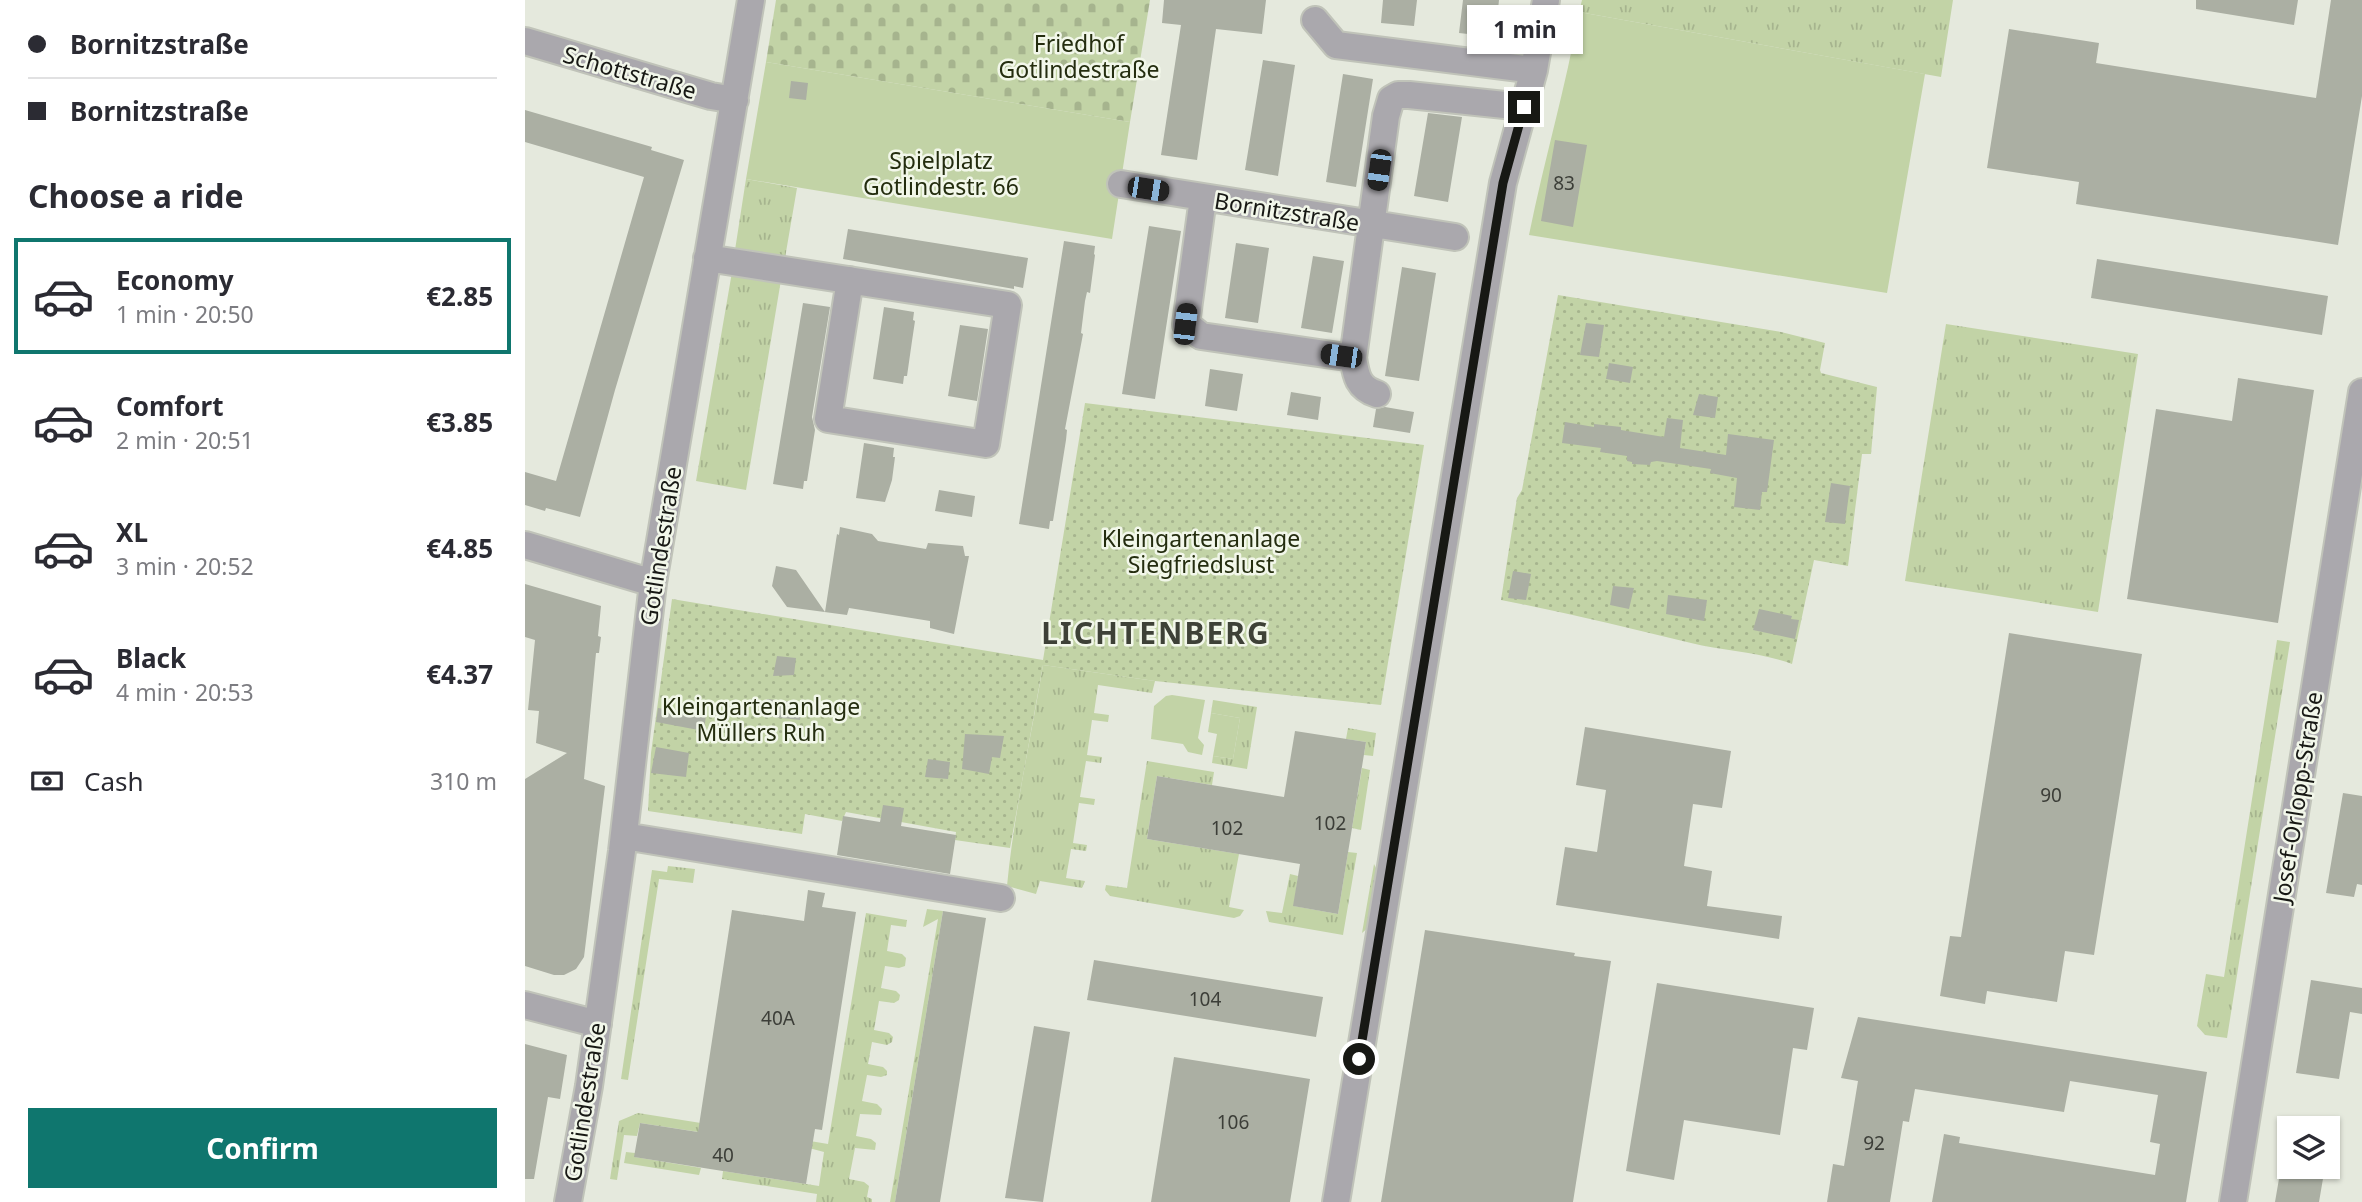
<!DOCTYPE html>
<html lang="en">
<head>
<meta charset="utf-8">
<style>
  body { margin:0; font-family:"Noto Sans",sans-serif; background:#f7f7f7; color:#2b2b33; height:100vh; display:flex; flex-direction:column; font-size:26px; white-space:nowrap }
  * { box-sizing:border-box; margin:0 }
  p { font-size:23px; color:#7c7c81 }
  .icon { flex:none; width:38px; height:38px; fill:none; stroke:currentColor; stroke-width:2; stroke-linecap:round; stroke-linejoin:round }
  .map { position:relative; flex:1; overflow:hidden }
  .side { display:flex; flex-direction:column; background:#fff; width:525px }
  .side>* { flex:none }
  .top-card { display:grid; align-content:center; height:154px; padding:0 28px; background:#fff }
  .buttons { position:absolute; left:1752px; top:1116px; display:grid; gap:14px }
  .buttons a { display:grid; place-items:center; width:63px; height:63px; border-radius:0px; background:#fff; box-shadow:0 2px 5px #0004; font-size:35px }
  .end { position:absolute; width:32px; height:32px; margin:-16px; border:9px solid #171814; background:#fff; box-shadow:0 0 0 4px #fff }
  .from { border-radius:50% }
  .bubble { position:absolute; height:49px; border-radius:0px; background:#fff; box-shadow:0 2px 5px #0004; font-size:23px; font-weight:700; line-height:49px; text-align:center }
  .car { position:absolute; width:21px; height:42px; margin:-21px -10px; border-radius:9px; box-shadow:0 0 5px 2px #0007; background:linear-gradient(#222 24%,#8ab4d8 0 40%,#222 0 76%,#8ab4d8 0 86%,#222 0) }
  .top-card b { display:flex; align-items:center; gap:24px; height:66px; font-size:26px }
  .top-card b+b { border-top:2px solid #e1e1e2 }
  .top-card i { width:18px; height:18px; background:#2b2b33 }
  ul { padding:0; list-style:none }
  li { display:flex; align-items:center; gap:21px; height:116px; margin:0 14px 10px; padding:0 14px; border:4px solid transparent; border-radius:0px }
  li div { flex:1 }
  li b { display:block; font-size:26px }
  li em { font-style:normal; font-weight:700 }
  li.active { border-color:#0f766e }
  li>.icon { width:63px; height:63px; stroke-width:1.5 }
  h2 { padding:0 28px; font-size:32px; line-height:84px }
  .pay { display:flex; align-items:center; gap:18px; height:77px; padding:0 28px; font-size:26px }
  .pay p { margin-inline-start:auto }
  .action { display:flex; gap:14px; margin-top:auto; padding:14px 28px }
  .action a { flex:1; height:80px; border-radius:0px; background:#0f766e; color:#fff; font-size:28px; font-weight:700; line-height:80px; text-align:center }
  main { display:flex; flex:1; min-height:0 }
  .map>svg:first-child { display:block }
  .grass { fill:url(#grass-tufts) }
  .cemetery { fill:url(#cemetery-stones) }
  .park { fill:#c2d3a6 }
  .garden { fill:url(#garden-dots) }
  .building { fill:#abafa3 }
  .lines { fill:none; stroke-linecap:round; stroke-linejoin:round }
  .minor-casing { stroke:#c0c3b9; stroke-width:30 }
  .minor { stroke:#aaa8ad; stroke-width:26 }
  .route { stroke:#171814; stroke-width:9 }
  .labels { text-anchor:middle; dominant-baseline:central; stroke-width:5; stroke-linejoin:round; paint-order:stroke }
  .number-label { font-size:19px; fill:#3c3e38 }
  .park-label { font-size:23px; fill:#242d0f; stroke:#f2f7ea }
  .street-label { font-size:23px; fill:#171814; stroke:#f2f7ea }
  .district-label { font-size:30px; font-weight:bold; letter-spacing:2px; fill:#3e4137; stroke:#f2f7ea }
</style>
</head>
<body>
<main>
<section class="side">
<div class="top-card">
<b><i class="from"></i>Bornitzstraße</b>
<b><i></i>Bornitzstraße</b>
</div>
<h2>Choose a ride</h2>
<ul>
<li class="active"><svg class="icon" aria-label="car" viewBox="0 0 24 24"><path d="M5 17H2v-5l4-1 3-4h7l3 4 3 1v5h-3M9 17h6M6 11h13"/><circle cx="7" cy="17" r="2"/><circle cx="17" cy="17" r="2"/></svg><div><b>Economy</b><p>1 min · 20:50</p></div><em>€2.85</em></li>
<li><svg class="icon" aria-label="car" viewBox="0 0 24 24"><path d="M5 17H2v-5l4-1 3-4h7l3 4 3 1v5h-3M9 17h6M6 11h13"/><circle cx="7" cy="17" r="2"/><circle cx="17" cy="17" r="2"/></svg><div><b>Comfort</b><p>2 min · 20:51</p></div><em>€3.85</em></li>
<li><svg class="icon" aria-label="car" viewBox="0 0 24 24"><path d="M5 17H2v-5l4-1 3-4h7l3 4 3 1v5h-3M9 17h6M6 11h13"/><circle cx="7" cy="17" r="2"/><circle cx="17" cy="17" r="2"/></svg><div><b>XL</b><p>3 min · 20:52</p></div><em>€4.85</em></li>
<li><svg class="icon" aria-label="car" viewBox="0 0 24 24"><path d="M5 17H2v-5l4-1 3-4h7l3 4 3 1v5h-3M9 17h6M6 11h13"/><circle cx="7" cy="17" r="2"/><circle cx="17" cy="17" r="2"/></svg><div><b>Black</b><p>4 min · 20:53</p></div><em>€4.37</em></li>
</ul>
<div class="pay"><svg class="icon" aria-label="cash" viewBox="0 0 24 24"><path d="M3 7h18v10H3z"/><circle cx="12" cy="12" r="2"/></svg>Cash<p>310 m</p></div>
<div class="action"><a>Confirm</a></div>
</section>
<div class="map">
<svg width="1837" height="1202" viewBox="0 0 1837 1202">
  <defs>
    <pattern id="grass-tufts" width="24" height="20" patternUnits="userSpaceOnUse" patternTransform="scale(1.75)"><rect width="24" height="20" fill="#c2d3a6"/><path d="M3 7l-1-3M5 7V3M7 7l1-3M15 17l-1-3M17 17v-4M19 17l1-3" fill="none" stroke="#a6b48e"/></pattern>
    <pattern id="cemetery-stones" width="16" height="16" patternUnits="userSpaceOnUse" patternTransform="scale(1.75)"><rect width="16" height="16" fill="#c2d3a6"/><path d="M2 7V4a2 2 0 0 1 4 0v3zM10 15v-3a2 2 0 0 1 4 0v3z" fill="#a6b48e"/></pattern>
    <pattern id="garden-dots" width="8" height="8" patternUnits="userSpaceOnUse" patternTransform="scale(1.75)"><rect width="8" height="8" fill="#c2d3a6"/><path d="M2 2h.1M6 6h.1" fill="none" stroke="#a6b48e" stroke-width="1.8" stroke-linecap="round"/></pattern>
  </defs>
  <rect width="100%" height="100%" fill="#e5e9dd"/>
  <path class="grass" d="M1057,0H1428L1416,77L1054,12Z
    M221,179L272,188L260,258L210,250Z
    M207,272L256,280L221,490L171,481Z
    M1421,324L1613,354L1573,612L1380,581Z
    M1752,640L1765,642L1702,1038L1680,1035L1672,1026L1681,974L1699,977Z
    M518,665L630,681L627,693L573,685L569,713L584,715L583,722L567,720L562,755L577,757L576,763L561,761L555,797L570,799L569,805L554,803L548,843L562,845L561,851L546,849L541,878L560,881L557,888L515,881L511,894L482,886C489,812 506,738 518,665Z
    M688,700L732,707L722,769L687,763L688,756L708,759L715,718L686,713Z
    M823,728L851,733L848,756L839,755L841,742L821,739Z
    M622,761L689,772L687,785L632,776L622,839L714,854L704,907L719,910L715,916L709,918L585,896L580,890L581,885L602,888Z
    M837,768L845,770L836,830L827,828Z
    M823,852L832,853L818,935L744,922L741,911L757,913L765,874L773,876L769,906L813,914Z
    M849,864L853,872L845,926L837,933Z
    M143,866L170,869L168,883L134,879L103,1080L96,1079L127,870L142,872Z
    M402,909L418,911L370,1202H365L413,919L398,927Z
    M341,913L382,920L381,927L366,925L362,951L377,954L381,958L380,966L374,968L360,966L356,988L371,991L375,995L374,1000L369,1003L354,1001L349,1030L364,1033L368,1037L367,1042L362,1045L347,1042L343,1064L358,1067L362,1071V1075L356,1077L342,1075L337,1101L352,1104L357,1109L356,1115L335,1114L331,1136L346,1139L351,1143L350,1150L330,1148L324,1179L339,1182L344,1186L342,1197L347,1199V1202H291L292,1194L197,1179L198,1171L294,1186L299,1152L213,1129L303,1144Z
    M113,1113L201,1127L200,1136L115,1123L112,1136L99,1135L92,1180L85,1179L94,1121Z
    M101,1152L110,1153V1157L176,1168L174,1175L99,1163Z"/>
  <path class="cemetery" d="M251,0H625L605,122L241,62Z"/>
  <path class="park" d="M1054,12L1400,74L1362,293L1004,235C1019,160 1041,87 1054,12Z
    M241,62L605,122L587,239L221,179Z
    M647,695L680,700L673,738L679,745L677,755L663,752L658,744L626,739L629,706L641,696Z
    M686,713L715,718L708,759L688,756L692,734L683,732Z"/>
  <path class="garden" d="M1033,295L1256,332L1300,343L1295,370L1296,373L1352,387L1346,454H1337L1323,566L1289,560L1267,664C1235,652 1199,651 1166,643C1103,628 1040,612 976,600L992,498L997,490Z
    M560,403L899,445L856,705L630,681L518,665L485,848L430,840L431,832L321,812L317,821L280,814L277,834L123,811L126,753L147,599L518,660Z"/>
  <path class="building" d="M639,0H741L737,34L691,29L672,160L636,155L656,25L637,23Z
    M858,0H892L889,26L856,23Z
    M938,0H974L970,37L934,33Z
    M1671,0H1773L1769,25L1671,9Z
    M1806,0H1837V96L1813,245L1551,204L1554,182L1462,168L1484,29L1574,43L1571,63L1791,98Z
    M738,60L770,65L753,176L720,170Z
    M818,74L848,79L831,187L801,182Z
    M266,81L283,83L281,100L264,98Z
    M0,110L127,147L126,150L159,160L90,390L55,517L21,508L20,511L0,505V472L31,481L119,177L0,142Z
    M903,113L937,117L923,202L889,196Z
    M1030,140L1062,145L1048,227L1016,221Z
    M624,226L656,231L630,399L597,394Z
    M323,229L503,258L498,288L489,286V289L318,259Z
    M539,241L570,246L569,254L570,255L565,293L562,292L560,301L556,333L558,334L540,429L542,430L541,440L528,521H525L524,529L494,524Z
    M711,243L744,248L733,323L700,318Z
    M788,256L819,261L807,333L776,328Z
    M1572,259L1803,296L1797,335L1566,298Z
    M877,267L911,273L894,381L860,376Z
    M278,303L305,307L287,417L290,430L282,481H279L278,489L248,484Z
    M359,307L389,312L388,320L390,321L387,341L382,376H379L378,384L348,379Z
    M1061,323L1079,325L1074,357L1055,355Z
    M435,325L463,329L452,401L423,396Z
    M1084,363L1108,367L1105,383L1081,379Z
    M685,369L718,374L712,411L680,406Z
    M1713,378L1789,390L1753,623L1602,599L1631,409L1707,421Z
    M766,392L796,397L793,420L762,415Z
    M1174,394L1193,397L1190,418L1168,415Z
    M860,407L889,412L885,433L848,427L851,409Z
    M1142,418L1158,420L1155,448L1201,455L1203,434L1249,440L1242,492H1237L1235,510L1209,507L1212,478L1185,473L1186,469L1132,461L1126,462L1125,465L1107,464V462L1102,461V456L1075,452L1076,448L1037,443L1040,422L1069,427V424L1096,427V430L1139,437Z
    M339,443L369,448L368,457H370L367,480L360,502L331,498Z
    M1306,483L1325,486L1320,524L1300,522Z
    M414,490L450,496L447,517L410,511Z
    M315,527L347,534L353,541L401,549L403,543L438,546L440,556H444L429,634L405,628V621L324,608L322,615L262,607L247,586L251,566L271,570L300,612L312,534L314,535Z
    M988,571L1006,574L1001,600L983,598Z
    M0,584L76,606L73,636L76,637L74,653H71L59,779L80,786L59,957L51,969L39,975H29L0,966V779L42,753L11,743L14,711L3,710L10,640L0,637Z
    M1088,586L1109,588L1104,609L1085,605Z
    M1143,595L1182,600L1179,621L1141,614Z
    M1234,609L1267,616L1266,619L1274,620L1270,639L1228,630Z
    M1484,633L1617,654L1569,955L1540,951L1532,1002L1462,991L1460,1004L1415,996L1425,936L1436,937Z
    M252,656L271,658L269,675L248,676Z
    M242,699L277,703L275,720L239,716Z
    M133,708L181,715L179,731L131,722Z
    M1060,727L1206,751L1197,808L1168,804L1159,866L1187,871L1182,906L1257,916L1254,939L1031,905L1040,847L1072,852L1081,790L1051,785Z
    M770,731L841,742L813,914L768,906L775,864L622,839L632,776L759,797Z
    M440,734L479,736L475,758L467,757L464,774L437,769Z
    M131,747L164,753L161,777L126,773Z
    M403,759L425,762L423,779L400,777Z
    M1818,793L1837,796V885L1832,884L1829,897L1801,893Z
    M358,805L379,808L376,826L431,835L425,874L312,855L318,816L355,822Z
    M283,890L300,893L297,907L331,912L297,1130L290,1129L281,1184L109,1157L115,1123L173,1132L207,910L279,921Z
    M418,911L461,918L415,1202H370Z
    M900,930L1050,953L1049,956L1086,961L1048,1202H856Z
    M569,960L798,997L791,1037L562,1000Z
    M1786,980L1837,988V1014L1825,1012L1814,1079L1771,1073Z
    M1132,983L1289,1008L1282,1050L1268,1048L1255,1135L1159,1120L1149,1180L1101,1171Z
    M1333,1017L1682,1072L1661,1202H1407L1419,1134L1435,1137L1434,1143L1630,1175L1635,1144L1625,1142L1633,1095L1545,1081L1539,1112L1390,1089L1384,1122L1378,1121L1365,1202H1302L1308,1164L1319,1166L1333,1081L1316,1078Z
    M509,1026L545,1032L518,1202L480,1198Z
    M0,1044L42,1055L35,1099L23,1097L9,1179H0Z
    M649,1057L785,1079L765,1202H626Z
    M1756,1167H1800L1794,1202H1750Z"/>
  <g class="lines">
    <g class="minor-casing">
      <path id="minor" d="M790,20L811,45L1009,70
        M0,41L186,96L210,100
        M596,184L930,237
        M678,198L661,324L676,336L828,358
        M182,258L483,305L461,444L303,419L325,280
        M852,394C833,388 831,376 828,358L861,116L866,99L873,95H884L999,107
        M0,545L128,583
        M99,836L476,898
        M0,1005L73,1024
        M43,1202L64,1086L97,851L128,583L226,0
        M811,1202L978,183L1009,70L1021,0
        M1708,1202L1837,392"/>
    </g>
    <use href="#minor" class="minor"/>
  </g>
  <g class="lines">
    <path class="route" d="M834,1059L978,183L999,107"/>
  </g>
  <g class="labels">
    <g class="number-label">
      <text x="1039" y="183">83</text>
      <text x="1526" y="795">90</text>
      <text x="805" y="823">102</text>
      <text x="702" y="828">102</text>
      <text x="680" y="999">104</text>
      <text x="253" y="1018">40A</text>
      <text x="708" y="1122">106</text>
      <text x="1349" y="1143">92</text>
      <text x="198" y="1155">40</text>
    </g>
    <g class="park-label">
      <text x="554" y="43">Friedhof<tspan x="554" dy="26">Gotlindestraße</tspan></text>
      <text x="416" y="160">Spielplatz<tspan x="416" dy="26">Gotlindestr. 66</tspan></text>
      <text x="676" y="538">Kleingartenanlage<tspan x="676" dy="26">Siegfriedslust</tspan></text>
      <text x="236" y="706">Kleingartenanlage<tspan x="236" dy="26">Müllers Ruh</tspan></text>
    </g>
    <g class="street-label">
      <text transform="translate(105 72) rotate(16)">Schottstraße</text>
      <text transform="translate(762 211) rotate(9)">Bornitzstraße</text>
      <text transform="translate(135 546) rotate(-81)">Gotlindestraße</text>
      <text transform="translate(1772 797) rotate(-81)">Josef-Orlopp-Straße</text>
      <text transform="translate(59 1102) rotate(-81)">Gotlindestraße</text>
    </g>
    <g class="district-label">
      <text x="631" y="632">LICHTENBERG</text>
    </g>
  </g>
</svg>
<div class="buttons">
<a><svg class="icon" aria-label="layers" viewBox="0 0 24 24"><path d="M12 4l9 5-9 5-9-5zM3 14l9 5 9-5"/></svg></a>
</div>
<i class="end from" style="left:834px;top:1059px"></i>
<i class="end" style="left:999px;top:107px"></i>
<div class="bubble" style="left:942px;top:5px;width:116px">1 min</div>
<i class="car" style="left:854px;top:170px;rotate:188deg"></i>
<i class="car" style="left:623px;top:189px;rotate:99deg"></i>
<i class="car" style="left:660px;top:324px;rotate:7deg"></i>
<i class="car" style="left:816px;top:356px;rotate:278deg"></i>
</div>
</main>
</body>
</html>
